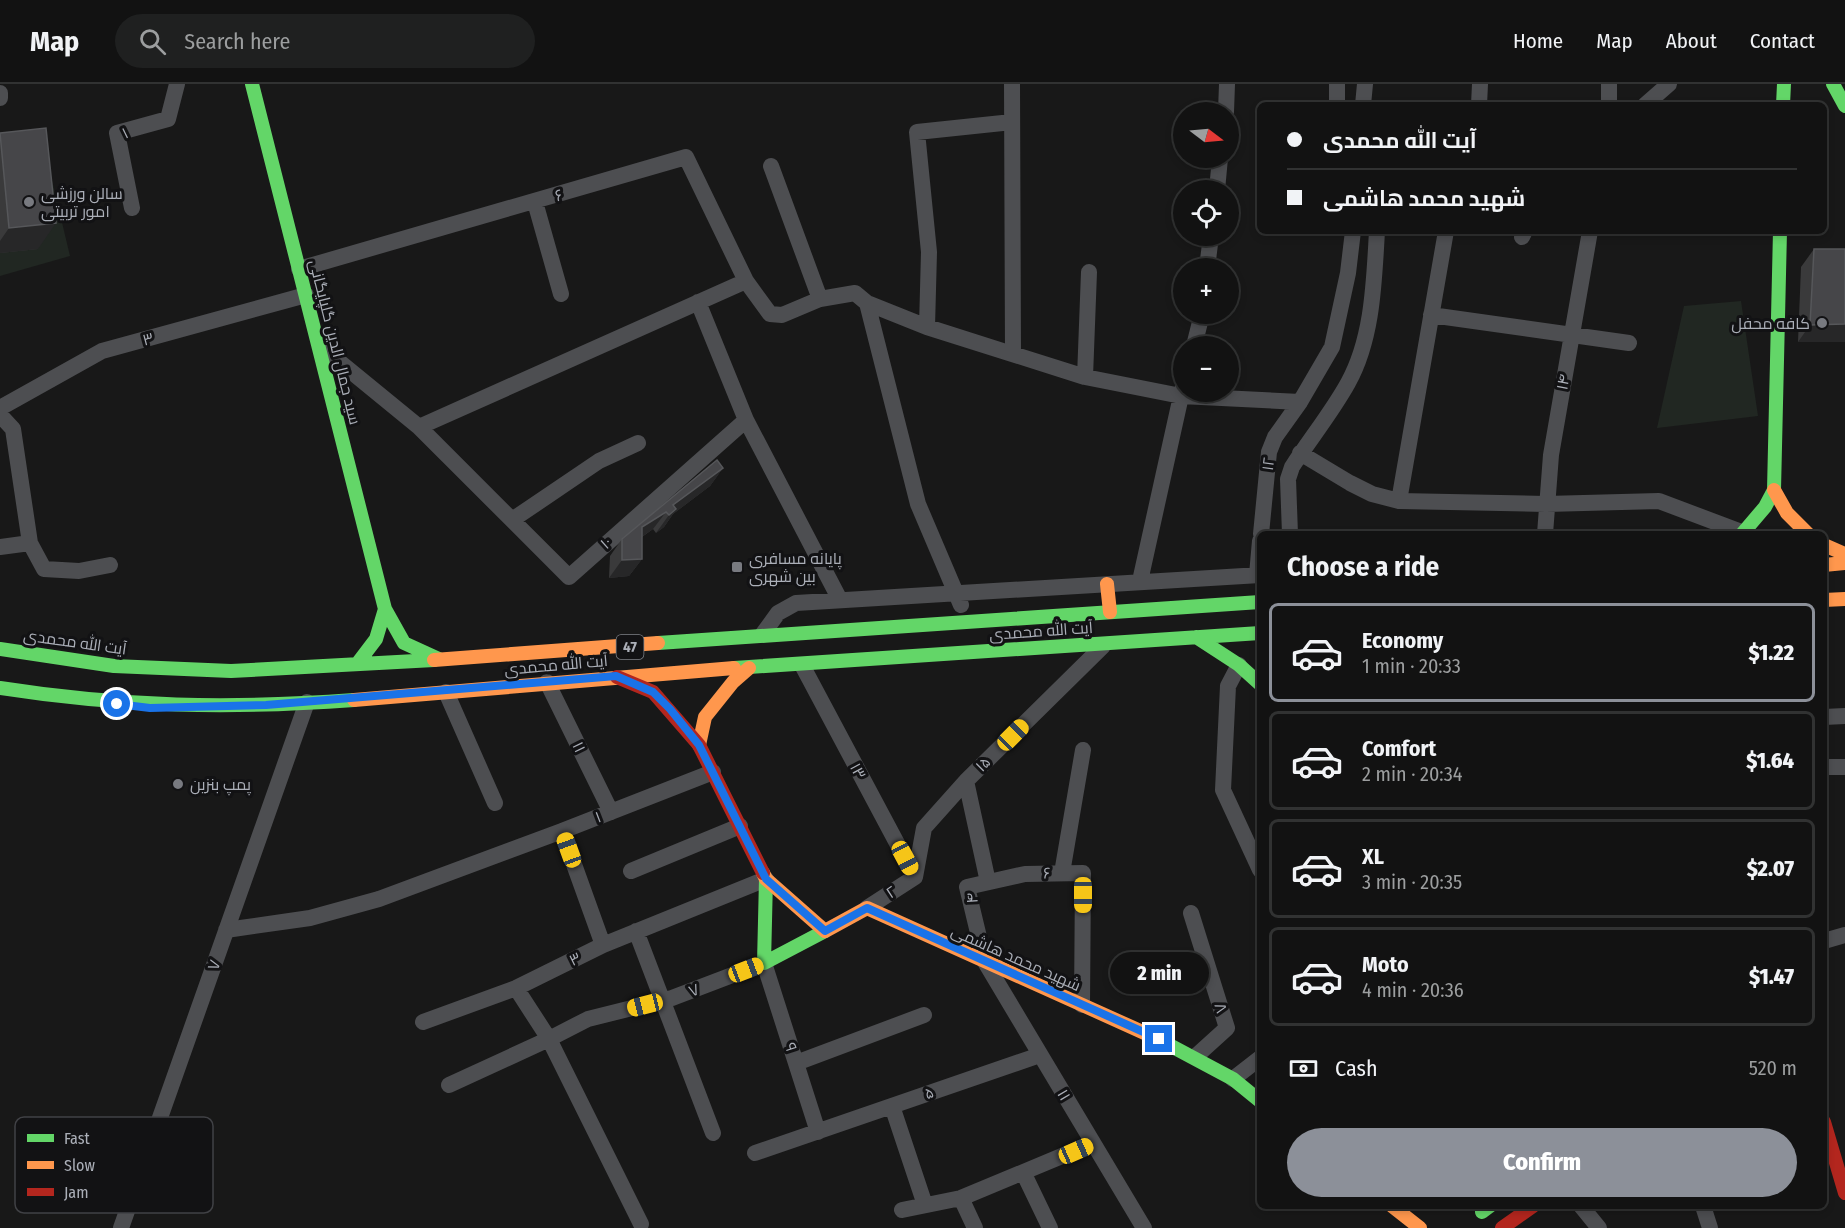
<!DOCTYPE html>
<html lang="en">
<head>
<meta charset="utf-8">
<style>
  body { margin:0; font-family:"Fira Sans Condensed",Cairo,sans-serif; background:#1f2020; color:#f1f3f6; height:100vh; display:flex; flex-direction:column; font-size:22px; white-space:nowrap }
  * { box-sizing:border-box; margin:0 }
  p { font-size:20px; color:#9c9e9f }
  .icon { flex:none; width:33px; height:33px; fill:none; stroke:currentColor; stroke-width:2; stroke-linecap:round; stroke-linejoin:round }
  .map { position:relative; flex:1; overflow:hidden }
  .details { position:absolute; left:1257px; top:447px; width:570px; height:678px; display:flex; flex-direction:column; background:#121212; border-radius:9px; box-shadow:0 3px 9px #0003,0 0 0 2px #313232 }
  .details>* { flex:none }
  .guide { position:absolute; left:1257px; top:18px; width:570px; height:132px; border-radius:9px; box-shadow:0 3px 9px #0003,0 0 0 2px #313232; display:grid; align-content:center; height:132px; padding:0 30px; background:#121212 }
  .needle { width:39px; rotate:106deg }
  .controls { position:absolute; left:1173px; top:18px; display:grid; gap:12px }
  .controls a { display:grid; place-items:center; width:66px; height:66px; border-radius:50%; background:#121212; box-shadow:0 3px 9px #0003,0 0 0 2px #313232; font-size:30px }
  .end { position:absolute; width:27px; height:27px; margin:-14px; border:8px solid #1a73e8; background:#fff; box-shadow:0 0 0 3px #fff }
  .from { border-radius:50% }
  .bubble { position:absolute; height:42px; border-radius:21px; background:#121212; box-shadow:0 3px 9px #0003,0 0 0 2px #313232; font-size:20px; font-weight:800; line-height:42px; text-align:center }
  .car { position:absolute; width:18px; height:36px; margin:-18px -9px; border-radius:8px; box-shadow:0 0 4px 2px #0007; background:linear-gradient(#f5c518 24%,#345 0 40%,#f5c518 0 76%,#345 0 86%,#f5c518 0) }
  .guide b { display:flex; align-items:center; gap:21px; height:57px; font-size:22px }
  .guide b+b { border-top:2px solid #313232 }
  .guide i { width:15px; height:15px; background:#f1f3f6 }
  ul { padding:0; list-style:none }
  li { display:flex; align-items:center; gap:18px; height:99px; margin:0 12px 9px; padding:0 18px; border:3px solid #313232; border-radius:9px }
  li div { flex:1 }
  li b { display:block; font-size:22px }
  li em { font-style:normal; font-weight:800 }
  li.active { border-color:#8c9099 }
  li>.icon { width:54px; height:54px; stroke-width:1.5 }
  h2 { padding:0 30px; font-size:27px; line-height:72px }
  .pay { display:flex; align-items:center; gap:15px; height:66px; padding:0 30px; font-size:22px }
  .pay p { margin-inline-start:auto }
  .cta { display:flex; gap:12px; margin-top:auto; padding:12px 30px }
  .cta a { flex:1; height:69px; border-radius:36px; background:#8c9099; color:#fff; font-size:24px; font-weight:800; line-height:69px; text-align:center }
  header { display:flex; align-items:center; gap:36px; box-sizing:border-box; height:84px; padding:0 30px; background:#121212; border-bottom:2px solid #313232 }
  header strong { font-size:28px }
  nav { display:flex; gap:33px; margin-inline-start:auto; font-size:21px }
  .search { width:420px; height:54px; background:#1f2020; display:flex; align-items:center; gap:15px; box-sizing:border-box; padding:0 21px; border-radius:33px; color:#9c9e9f; font-size:22px }
  .map>svg:first-child { display:block }
  .green { fill:#212722 }
  .lines { fill:none; stroke-linecap:round; stroke-linejoin:round }
  .street { stroke:#4d4e51; stroke-width:16 }
  .fast { stroke:#63d668; stroke-width:14 }
  .slow { stroke:#ff974d; stroke-width:14 }
  .jam { stroke:#b3261e; stroke-width:14 }
  .wall { fill:#3a3a3b }
  .shaded-wall { fill:#272728 }
  .building { fill:#464649; stroke:#56575a; stroke-width:1.5 }
  .route { stroke:#1a73e8; stroke-width:8 }
  .poi-dot { fill:#787a80; stroke:#121214; stroke-width:2 }
  .labels { text-anchor:middle; dominant-baseline:central; stroke-width:6; stroke-linejoin:round; paint-order:stroke }
  .shield { fill:#121214; stroke:#7d8087; stroke-width:1.5 }
  .shield-label { font-size:15px; font-weight:bold; fill:#abafb8 }
  .street-label { font-size:16px; fill:#abafb8; stroke:#121214 }
  .poi-label { font-size:16px; fill:#abafb8; stroke:#121214; text-anchor:start }
  .key { fill:#121214; stroke:#404145; stroke-width:1.5 }
  .key-label { font-size:16px; fill:#abafb8 }
</style>
</head>
<body>
<header>
<strong>Map</strong>
<div class="search"><svg class="icon" aria-label="search" viewBox="0 0 24 24"><circle cx="10" cy="10" r="6"/><path d="M15 15l6 6"/></svg>Search here</div>
<nav><a>Home</a><a>Map</a><a>About</a><a>Contact</a></nav>
</header>
<div class="map">
<svg width="1845" height="1144" viewBox="0 0 1845 1144">
  <rect width="100%" height="100%" fill="#181818"/>
  <path class="green" d="M0,58L44,63L70,172L0,192Z
    M1741,217L1758,332L1657,344L1684,222Z"/>
  <g class="lines">
    <path class="street" d="M1012,0L1013,269
      M1609,0V21
      M0,9V14
      M1337,21V0
      M1363,21L1365,0
      M1479,21L1480,0
      M1645,21L1669,0
      M1226,28L1227,0
      M771,82L820,215
      M1217,106L1220,74
      M535,118L561,210
      M132,124L117,49L168,35L177,0
      M1522,153L1525,147
      M1207,184L1211,152
      M299,185L686,73L746,197L770,230L782,231L820,215L855,209L867,219L927,243L1085,293L1181,312L1300,318
      M698,218L746,336
      M867,219L918,420L961,521
      M1431,231L1629,259
      M927,243L929,168L917,48L1012,38
      M320,262L419,343L569,493L746,336L840,516
      M1194,262L1202,230
      M1085,293L1089,188
      M0,324L102,267L306,211
      M0,331L13,345L30,459L44,485L79,487L110,481
      M419,343L746,197
      M1300,369L1350,399L1372,410L1399,417L1546,420L1659,417L1744,449
      M1399,417L1446,147
      M512,436L599,377L638,359
      M1261,450L1269,368L1275,353L1300,318L1332,263L1348,189L1353,147
      M1290,450L1288,395L1292,383C1310,355 1332,328 1348,299C1373,254 1374,197 1377,147
      M1545,450L1551,371L1590,147
      M0,463L30,459
      M1257,491L1260,457
      M1140,497L1183,303
      M762,551L778,529L796,519L1260,491
      M802,581L915,793
      M1239,581L1228,602L1223,706L1260,786
      M547,598L611,728
      M446,608L495,719
      M1824,633L1845,632
      M1824,683H1844
      M966,697L988,798
      M631,787L740,742
      M1062,789L1083,666
      M915,793L924,744L966,697L1103,562
      M867,824L915,793
      M1191,829L1227,944L1195,973
      M226,846L310,834L379,815L562,747
      M636,847L713,1049
      M1824,857L1845,851
      M603,861L562,747L713,688
      M1082,921L1083,789L1025,790L967,803L985,878L1144,1144
      M423,938L516,904L603,861L766,795
      M796,979L924,931
      M1233,995L1260,974
      M449,1001L549,955L516,904
      M892,1022L925,1121
      M755,1069L1040,971
      M1024,1090L1050,1144
      M961,1114L975,1144
      M1581,1122L1599,1144
      M1703,1122L1710,1144
      M902,1126L961,1114L1093,1059
      M641,1140L549,955L588,935L672,914L764,879L818,1048
      M121,1144L307,618"/>
    <path class="fast" d="M252,0L385,525L404,559L439,575
      M1833,0L1845,22
      M1783,21L1784,0
      M1742,450L1765,423L1774,406L1780,147
      M1196,553L1239,581L1260,600
      M658,559L1260,518
      M0,565L114,582L231,587L434,576
      M357,580L376,555L385,525
      M734,584L1260,549
      M0,604C121,623 231,625 354,616
      M766,795L764,879L825,847
      M1158,955L1233,995L1260,1017
      M1482,1128L1490,1122"/>
    <path class="slow" d="M1774,406L1787,429L1808,450
      M1824,461L1845,470
      M1824,481L1845,479
      M1107,500L1110,528
      M1824,516L1845,515
      M434,576L658,559
      M354,616L734,584
      M699,661L705,633L733,598L749,584
      M763,789L766,795L825,847L867,824L1158,955
      M1392,1122L1420,1144"/>
    <path class="jam" d="M617,593L653,608L699,661L763,789
      M1824,1038L1845,1109
      M1502,1144L1533,1122"/>
  </g>
  <path class="wall" d="M0,49L38,165L0,169Z
    M1814,165L1845,258H1798L1801,183Z
    M723,384L710,402L673,430L664,443L656,449L653,445L642,453V475L629,492L609,494L610,472L622,455Z"/>
  <path class="shaded-wall" d="M56,139L38,165L0,169V157L9,144Z
    M1845,240V258H1798L1810,241Z
    M723,384L710,402L673,430L664,443L656,449L669,431L673,421Z
    M666,428L653,445L630,461L642,443Z
    M642,475L629,492L609,494L622,476Z"/>
  <path class="building" d="M46,44L56,139L9,144L0,49Z
    M1814,165H1845V240L1810,241Z
    M717,376L723,384L673,421L676,425L669,431L666,428L642,443V475L622,476V455Z"/>
  <g class="lines">
    <path class="route" d="M117,620L150,624L266,621L616,592L653,608L670,625L699,661L766,795L825,847L867,824L1159,955"/>
  </g>
  <g class="poi-dot">
    <circle cx="29" cy="118" r="6"/>
    <circle cx="1822" cy="239" r="6"/>
    <rect x="731" y="477" width="12" height="12" rx="3"/>
    <circle cx="178" cy="700" r="6"/>
  </g>
  <g class="labels">
    <rect class="shield" x="616.5" y="551" width="27" height="24" rx="4.5"/>
    <g class="shield-label">
      <text x="630" y="563">47</text>
    </g>
    <g class="street-label">
      <text transform="translate(125 49) rotate(-26)">۱</text>
      <text transform="translate(559 111) rotate(-18)">۶</text>
      <text transform="translate(148 255) rotate(-15)">۳</text>
      <text transform="translate(335 258) rotate(76)">سید جمال الدین گلپایگانی</text>
      <text transform="translate(1563 298) rotate(-79)">۱۴</text>
      <text transform="translate(1268 380) rotate(-83)">۱۲</text>
      <text transform="translate(606 459) rotate(-42)">۱۰</text>
      <text transform="translate(1041 547) rotate(-4)">آیت الله محمدی</text>
      <text transform="translate(75 558) rotate(8)">آیت الله محمدی</text>
      <text transform="translate(556 581) rotate(-5)">آیت الله محمدی</text>
      <text transform="translate(579 663) rotate(64)">۱۱</text>
      <text transform="translate(983 680) rotate(-45)">۱۵</text>
      <text transform="translate(858 687) rotate(62)">۱۳</text>
      <text transform="translate(598 733) rotate(-21)">۱</text>
      <text transform="translate(1047 789) rotate(-1)">۶</text>
      <text transform="translate(891 808) rotate(-33)">۲</text>
      <text transform="translate(972 814) rotate(-94)">۴</text>
      <text transform="translate(1016 874) rotate(24)">شهید محمد هاشمی</text>
      <text transform="translate(575 875) rotate(-26)">۳</text>
      <text transform="translate(214 881) rotate(-71)">۷</text>
      <text transform="translate(694 906) rotate(-21)">۷</text>
      <text transform="translate(1221 924) rotate(73)">۸</text>
      <text transform="translate(791 963) rotate(72)">۹</text>
      <text transform="translate(929 1009) rotate(-19)">۵</text>
      <text transform="translate(1064 1011) rotate(59)">۱۱</text>
    </g>
    <g class="poi-label">
      <text x="41" y="109">سالن ورزشی<tspan x="41" dy="18">امور تربیتی</tspan></text>
      <text x="1810" y="239" text-anchor="end">کافه محفل</text>
      <text x="749" y="474">پایانه مسافری<tspan x="749" dy="18">بین شهری</tspan></text>
      <text x="190" y="700">پمپ بنزین</text>
    </g>
  </g>
  <rect x="15" y="1033" width="198" height="96" rx="9" class="key"/>
  <rect x="27" y="1050" width="27" height="8" fill="#63d668"/>
  <rect x="27" y="1077" width="27" height="8" fill="#ff974d"/>
  <rect x="27" y="1104" width="27" height="8" fill="#b3261e"/>
  <g class="key-label">
    <text x="64" y="1060">Fast</text>
    <text x="64" y="1087">Slow</text>
    <text x="64" y="1114">Jam</text>
  </g>
</svg>
<div class="controls">
<a><svg class="needle" viewBox="-14 -14 28 28"><path d="M0-13l5 13h-10z" fill="#e53935"/><path d="M0 13l5-13h-10z" fill="#9c9e9f"/></svg></a>
<a><svg class="icon" aria-label="locate" viewBox="0 0 24 24"><circle cx="12" cy="12" r="6"/><path d="M12 2v4M12 18v4M2 12h4M18 12h4"/></svg></a>
<a>+</a>
<a>−</a>
</div>
<i class="end from" style="left:117px;top:620px"></i>
<i class="end" style="left:1159px;top:955px"></i>
<div class="bubble" style="left:1110px;top:868px;width:99px">2 min</div>
<i class="car" style="left:1013px;top:651px;rotate:45deg"></i>
<i class="car" style="left:569px;top:766px;rotate:340deg"></i>
<i class="car" style="left:905px;top:774px;rotate:152deg"></i>
<i class="car" style="left:1083px;top:811px;rotate:180deg"></i>
<i class="car" style="left:746px;top:886px;rotate:69deg"></i>
<i class="car" style="left:645px;top:921px;rotate:256deg"></i>
<i class="car" style="left:1076px;top:1067px;rotate:66deg"></i>
<div class="guide">
<b><i class="from"></i>آیت الله محمدی</b>
<b><i></i>شهید محمد هاشمی</b>
</div>
<section class="details">
<h2>Choose a ride</h2>
<ul>
<li class="active"><svg class="icon" aria-label="car" viewBox="0 0 24 24"><path d="M5 17H2v-5l4-1 3-4h7l3 4 3 1v5h-3M9 17h6M6 11h13"/><circle cx="7" cy="17" r="2"/><circle cx="17" cy="17" r="2"/></svg><div><b>Economy</b><p>1 min · 20:33</p></div><em>$1.22</em></li>
<li><svg class="icon" aria-label="car" viewBox="0 0 24 24"><path d="M5 17H2v-5l4-1 3-4h7l3 4 3 1v5h-3M9 17h6M6 11h13"/><circle cx="7" cy="17" r="2"/><circle cx="17" cy="17" r="2"/></svg><div><b>Comfort</b><p>2 min · 20:34</p></div><em>$1.64</em></li>
<li><svg class="icon" aria-label="car" viewBox="0 0 24 24"><path d="M5 17H2v-5l4-1 3-4h7l3 4 3 1v5h-3M9 17h6M6 11h13"/><circle cx="7" cy="17" r="2"/><circle cx="17" cy="17" r="2"/></svg><div><b>XL</b><p>3 min · 20:35</p></div><em>$2.07</em></li>
<li><svg class="icon" aria-label="car" viewBox="0 0 24 24"><path d="M5 17H2v-5l4-1 3-4h7l3 4 3 1v5h-3M9 17h6M6 11h13"/><circle cx="7" cy="17" r="2"/><circle cx="17" cy="17" r="2"/></svg><div><b>Moto</b><p>4 min · 20:36</p></div><em>$1.47</em></li>
</ul>
<div class="pay"><svg class="icon" aria-label="cash" viewBox="0 0 24 24"><path d="M3 7h18v10H3z"/><circle cx="12" cy="12" r="2"/></svg>Cash<p>520 m</p></div>
<div class="cta"><a>Confirm</a></div>
</section>
</div>
</body>
</html>
